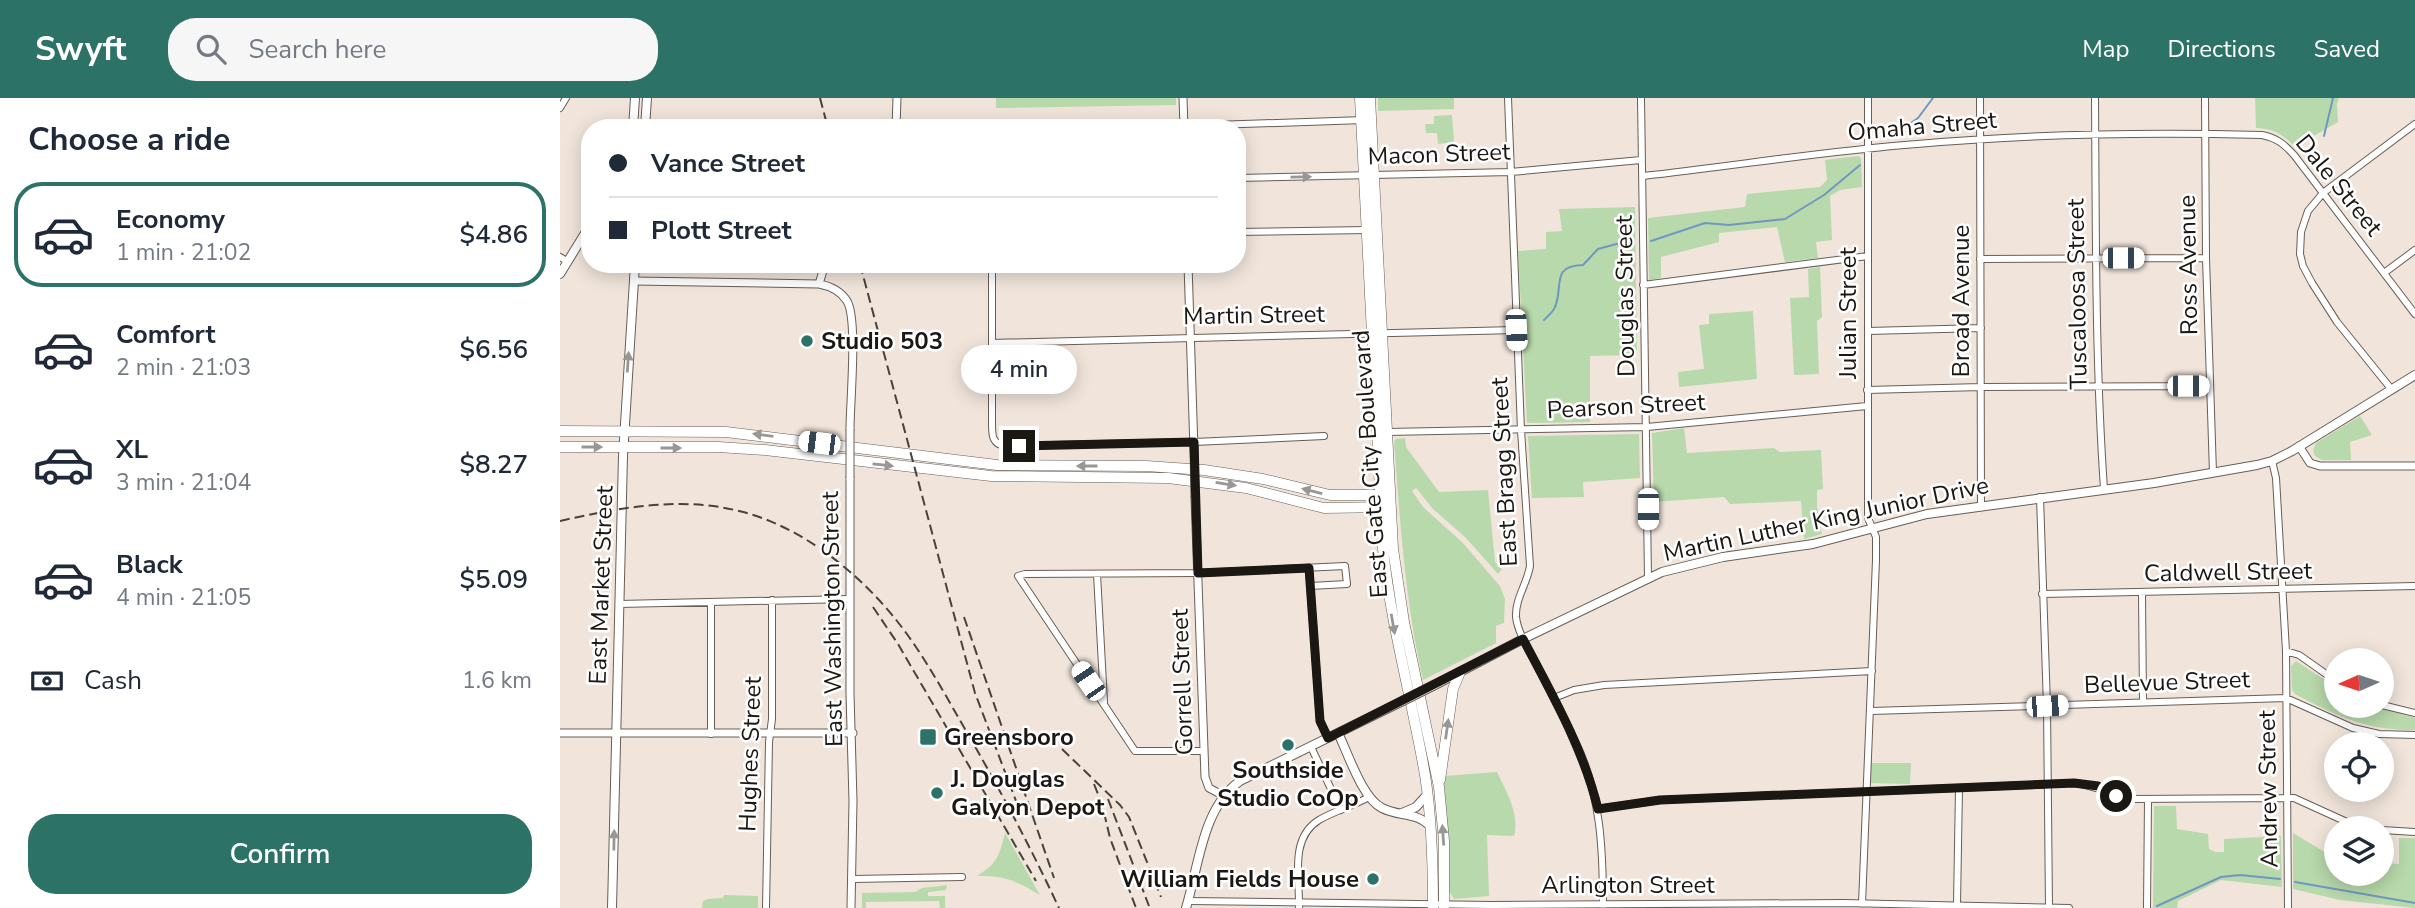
<!DOCTYPE html>
<html lang="en">
<head>
<meta charset="utf-8">
<style>
  body { margin:0; font-family:"Nunito Sans",sans-serif; background:#f6f6f7; color:#1f2937; height:100vh; display:flex; flex-direction:column; font-size:26px; white-space:nowrap }
  * { box-sizing:border-box; margin:0 }
  p { font-size:23px; color:#747a83 }
  .icon { flex:none; width:38px; height:38px; fill:none; stroke:currentColor; stroke-width:2; stroke-linecap:round; stroke-linejoin:round }
  .map { position:relative; flex:1; overflow:hidden }
  .sheet { display:flex; flex-direction:column; background:#fff; width:560px }
  .sheet>* { flex:none }
  .guide { position:absolute; left:21px; top:21px; width:665px; height:154px; border-radius:28px; box-shadow:0 4px 18px #0003; display:grid; align-content:center; height:154px; padding:0 28px; background:#fff }
  .needle { width:46px; rotate:267deg }
  .buttons { position:absolute; left:1764px; top:550px; display:grid; gap:14px }
  .buttons a { display:grid; place-items:center; width:70px; height:70px; border-radius:50%; background:#fff; box-shadow:0 4px 18px #0003; font-size:35px }
  .end { position:absolute; width:32px; height:32px; margin:-16px; border:9px solid #1b1713; background:#fff; box-shadow:0 0 0 4px #fff }
  .from { border-radius:50% }
  .bubble { position:absolute; height:49px; border-radius:24px; background:#fff; box-shadow:0 4px 18px #0003; font-size:23px; font-weight:600; line-height:49px; text-align:center }
  .car { position:absolute; width:21px; height:42px; margin:-21px -10px; border-radius:9px; box-shadow:0 0 5px 2px #0007; background:linear-gradient(#fff 24%,#345 0 40%,#fff 0 76%,#345 0 86%,#fff 0) }
  .guide b { display:flex; align-items:center; gap:24px; height:66px; font-size:26px }
  .guide b+b { border-top:2px solid #e0e1e3 }
  .guide i { width:18px; height:18px; background:#1f2937 }
  ul { padding:0; list-style:none }
  li { display:flex; align-items:center; gap:21px; height:105px; margin:0 14px 10px; padding:0 14px; border:4px solid transparent; border-radius:28px }
  li div { flex:1 }
  li b { display:block; font-size:26px }
  li em { font-style:normal; font-weight:600 }
  li.selected { border-color:#2d7266 }
  li>.icon { width:63px; height:63px; stroke-width:1.5 }
  h2 { padding:0 28px; font-size:32px; line-height:84px }
  .pay { display:flex; align-items:center; gap:18px; height:77px; padding:0 28px; font-size:26px }
  .pay p { margin-inline-start:auto }
  .primary-button { display:flex; gap:14px; margin-top:auto; padding:14px 28px }
  .primary-button a { flex:1; height:80px; border-radius:28px; background:#2d7266; color:#fff; font-size:28px; font-weight:600; line-height:80px; text-align:center }
  header { display:flex; align-items:center; gap:42px; box-sizing:border-box; height:98px; padding:0 35px; background:#2d7266; color:#fff }
  header strong { font-size:33px }
  nav { display:flex; gap:38px; margin-inline-start:auto; font-size:24px }
  .search { width:490px; height:63px; background:#f6f6f7; display:flex; align-items:center; gap:18px; box-sizing:border-box; padding:0 24px; border-radius:28px; color:#747a83; font-size:26px }
  main { display:flex; flex:1; min-height:0 }
  .map>svg:first-child { display:block }
  .green { fill:#b8d9ab }
  .lines { fill:none; stroke-linecap:round; stroke-linejoin:round }
  .stream { stroke:#7098bf; stroke-width:2 }
  .minor-casing { stroke:#685e55; stroke-width:8 }
  .tertiary-casing { stroke:#685e55; stroke-width:9 }
  .secondary-casing { stroke:#685e55; stroke-width:10 }
  .primary-casing { stroke:#685e55; stroke-width:11 }
  .minor { stroke:#fff; stroke-width:6 }
  .tertiary { stroke:#fff; stroke-width:7 }
  .secondary { stroke:#fff; stroke-width:8 }
  .primary { stroke:#fff; stroke-width:10 }
  .rail { stroke:#48423d; stroke-width:2; stroke-dasharray:10 5; stroke-linecap:butt }
  .tertiary-bridge-casing { stroke:#685e55; stroke-width:9; stroke-linecap:butt }
  .secondary-bridge-casing { stroke:#685e55; stroke-width:10; stroke-linecap:butt }
  .tertiary-bridge { stroke:#fff; stroke-width:7 }
  .secondary-bridge { stroke:#fff; stroke-width:8 }
  .oneway { fill:#989795 }
  .route { stroke:#1b1713; stroke-width:9 }
  .poi-dot { fill:#2d7266; stroke:#fff; stroke-width:2.5 }
  .labels { text-anchor:middle; dominant-baseline:central; stroke-width:5; stroke-linejoin:round; paint-order:stroke }
  .street-label { font-size:24px; fill:#1b1713; stroke:#fff }
  .poi-label { font-size:24px; font-weight:bold; fill:#1b1713; stroke:#fff; text-anchor:start }
</style>
</head>
<body>
<header>
<strong>Swyft</strong>
<div class="search"><svg class="icon" aria-label="search" viewBox="0 0 24 24"><circle cx="10" cy="10" r="6"/><path d="M15 15l6 6"/></svg>Search here</div>
<nav><a>Map</a><a>Directions</a><a>Saved</a></nav>
</header>
<main>
<section class="sheet">
<h2>Choose a ride</h2>
<ul>
<li class="selected"><svg class="icon" aria-label="car" viewBox="0 0 24 24"><path d="M5 17H2v-5l4-1 3-4h7l3 4 3 1v5h-3M9 17h6M6 11h13"/><circle cx="7" cy="17" r="2"/><circle cx="17" cy="17" r="2"/></svg><div><b>Economy</b><p>1 min · 21:02</p></div><em>$4.86</em></li>
<li><svg class="icon" aria-label="car" viewBox="0 0 24 24"><path d="M5 17H2v-5l4-1 3-4h7l3 4 3 1v5h-3M9 17h6M6 11h13"/><circle cx="7" cy="17" r="2"/><circle cx="17" cy="17" r="2"/></svg><div><b>Comfort</b><p>2 min · 21:03</p></div><em>$6.56</em></li>
<li><svg class="icon" aria-label="car" viewBox="0 0 24 24"><path d="M5 17H2v-5l4-1 3-4h7l3 4 3 1v5h-3M9 17h6M6 11h13"/><circle cx="7" cy="17" r="2"/><circle cx="17" cy="17" r="2"/></svg><div><b>XL</b><p>3 min · 21:04</p></div><em>$8.27</em></li>
<li><svg class="icon" aria-label="car" viewBox="0 0 24 24"><path d="M5 17H2v-5l4-1 3-4h7l3 4 3 1v5h-3M9 17h6M6 11h13"/><circle cx="7" cy="17" r="2"/><circle cx="17" cy="17" r="2"/></svg><div><b>Black</b><p>4 min · 21:05</p></div><em>$5.09</em></li>
</ul>
<div class="pay"><svg class="icon" aria-label="cash" viewBox="0 0 24 24"><path d="M3 7h18v10H3z"/><circle cx="12" cy="12" r="2"/></svg>Cash<p>1.6 km</p></div>
<div class="primary-button"><a>Confirm</a></div>
</section>
<div class="map">
<svg width="1855" height="810" viewBox="0 0 1855 810">
  <rect width="100%" height="100%" fill="#f1e5db"/>
  <path class="green" d="M436,0H616V7L436,10Z
    M818,0H894V11L818,13Z
    M1695,0H1779L1777,6L1778,24L1735,49C1722,36 1715,31 1696,30Z
    M892,17L894,44L878,46L877,35H866L865,26H874V18Z
    M1298,58L1301,60L1302,89L1280,92L1270,98L1272,142L1256,144L1258,160L1225,164L1217,129L1159,135V144L1101,159V180L1089,182L1088,120L1185,109L1187,96L1260,89L1267,82L1265,62Z
    M1075,109L1077,257L1030,258V324L967,325L958,153L986,151V134L1002,133L999,111Z
    M1260,169L1262,219L1257,223L1259,276L1234,277L1230,200L1249,199L1248,171Z
    M1193,213L1197,281L1119,289L1118,274L1144,271L1139,227L1149,226V216Z
    M1800,318L1812,337L1790,344L1791,362H1762L1755,358L1753,352L1756,345Z
    M1124,330L1127,355L1214,350L1220,354L1261,352L1263,391L1257,392V409L1262,436L1244,441L1241,403L1170,406L1164,399L1094,404L1092,335Z
    M1079,336L1080,380L1023,384L1024,399L972,400L968,338Z
    M845,340L846,349L879,394L928,392L935,464L942,471L938,476L906,440L872,410L856,390L852,393L863,409L903,445L940,488L945,501L944,525L936,528V545L863,582C845,503 840,424 834,343L836,341Z
    M1736,563L1776,589V607H1809L1855,620V632C1808,633 1776,618 1735,596L1732,592L1731,568Z
    M1308,665H1351L1350,686L1307,685Z
    M937,674C946,693 960,716 954,738L927,737L929,798L894,801L889,793L884,678Z
    M1594,708H1616L1617,731L1648,736L1649,751L1655,754H1664V741L1721,738L1722,789L1661,782L1618,803L1617,810H1593Z
    M445,735L480,797C454,782 447,778 417,778C438,765 439,758 445,735Z
    M1733,735L1776,761V775H1822V765L1839,766V740H1855V810L1780,802L1733,791Z
    M387,787L386,792L368,794V798H385V810H380L379,803L306,804V810H302V795L355,794L362,790Z
    M164,797L198,798V810H142L143,803L147,801L163,800Z"/>
  <g class="lines">
    <path class="stream" d="M1764,38L1773,0
      M1331,39L1358,20L1373,0
      M1091,143L1145,125L1169,127L1225,121L1264,97L1300,67
      M984,222C988,218 993,214 995,209C1004,188 990,168 1023,167L1038,151L1071,142
      M1735,784L1855,805
      M1597,808L1661,779L1680,777L1720,781"/>
    <g class="minor-casing">
      <path id="minor" d="M948,0L961,332L970,468C967,486 955,501 956,519C958,535 968,550 975,564C989,591 1003,618 1016,645C1041,697 1043,752 1043,808
        M1081,0L1088,480
        M1420,0L1421,407
        M1535,0C1536,131 1535,260 1544,391
        M1645,0L1646,160L1653,375
        M0,10L6,0
        M624,28L804,22
        M1083,78C1174,68 1265,53 1357,46C1471,36 1588,34 1702,37C1717,40 1724,46 1734,57L1855,216
        M677,80L951,74L1081,62
        M677,134L808,132
        M0,159L7,163
        M1420,161L1646,160
        M432,166V326C432,337 432,346 445,348L634,344L764,338
        M1824,175L1855,152
        M1083,187L1308,158
        M1308,233L1421,230
        M432,245L956,232
        M1307,292L1421,289L1650,288
        M1832,292L1777,224L1752,185L1743,168L1740,156L1741,134L1748,113L1763,95L1855,26
        M827,334L1087,329L1307,308
        M1712,363L1716,380L1726,553L1728,810
        M1480,399L1487,608L1489,810
        M749,470L760,623L768,640
        M537,476L544,604
        M1582,495L1583,604
        M1482,496L1855,488
        M151,504V636
        M59,506L290,501
        M1726,553L1739,557L1776,583
        M994,600L1014,592L1044,587L1312,573
        M1822,607L1855,615
        M1311,613L1726,600L1793,630L1819,636L1855,637
        M751,649L781,712
        M643,653H575L458,478L465,476L638,475L785,468L787,486L750,488
        M1038,711L1100,702L1514,685C1535,687 1551,697 1571,701L1734,700L1789,725L1807,730
        M1822,732L1855,734
        M293,781L402,779
        M628,803L932,807L1284,805L1509,810
        M1302,806L1316,462V439L1308,420V0
        M1397,806L1399,690
        M206,810L209,644L212,621V502
        M739,810C740,782 729,740 759,722C774,713 793,708 809,699
        M1587,810L1588,702"/>
    </g>
    <g class="tertiary-casing">
      <path id="tertiary" d="M623,0L624,30
        M336,30L337,0
        M628,166L634,352
        M74,183L259,186C270,188 280,192 287,203C298,221 290,305 290,331
        M259,186L265,166
        M1739,348L1750,365L1760,368H1855
        M290,380V595L293,703L291,810
        M635,400L645,679L649,690L664,698
        M0,635H293"/>
    </g>
    <g class="secondary-casing">
      <path id="secondary" d="M73,30L75,0
        M85,30L87,0
        M0,176L30,127
        M873,588L963,541L1102,474L1163,459L1253,446L1367,416L1594,385L1697,367L1712,363L1732,353L1855,277
        M778,635C788,655 802,700 822,710C839,719 856,713 871,729
        M842,715L856,709L867,697
        M52,810L63,358L75,166
        M626,810C639,768 642,710 680,683L843,603"/>
    </g>
    <g class="primary-casing">
      <path id="primary" d="M800,0L823,451C831,528 852,601 865,677C872,721 873,765 873,810
        M810,0L833,451L844,524L879,689L884,743V810
        M0,333L166,334L437,367L586,368L644,372L703,381L770,397H830
        M0,349H158L205,352L431,378L608,380L686,390L764,410L830,409
        M880,682L893,591L900,574"/>
    </g>
    <use href="#minor" class="minor"/>
    <use href="#tertiary" class="tertiary"/>
    <use href="#secondary" class="secondary"/>
    <use href="#primary" class="primary"/>
    <path class="rail" d="M260,0L268,30
      M300,166L415,595L456,703
      M0,423C58,410 120,398 179,413C241,428 298,474 337,523C364,557 384,595 405,631C439,690 470,748 499,810
      M313,509L338,546L476,783
      M404,519L494,780
      M502,651L560,707L569,719L601,799
      M534,686L542,706L550,740L576,810
      M548,701L589,808"/>
    <g class="tertiary-bridge-casing">
      <path id="tertiary-bridge" d="M634,352L635,400
        M290,380V331"/>
    </g>
    <g class="secondary-bridge-casing">
      <path id="secondary-bridge" d="M843,603L873,588"/>
    </g>
    <use href="#tertiary-bridge" class="tertiary-bridge"/>
    <use href="#secondary-bridge" class="secondary-bridge"/>
  </g>
  <defs><path id="oneway-solid" d="M-6-.8H1V-3.2L6.5 0L1 3.2V.8H-6Z" transform="scale(1.75)"/></defs>
  <g class="oneway">
    <use href="#oneway-solid" transform="translate(741 79) rotate(-1)"/>
    <use href="#oneway-solid" transform="translate(68 264) rotate(-86)"/>
    <use href="#oneway-solid" transform="translate(203 337) rotate(-173)"/>
    <use href="#oneway-solid" transform="translate(32 349)"/>
    <use href="#oneway-solid" transform="translate(111 350)"/>
    <use href="#oneway-solid" transform="translate(323 367) rotate(6)"/>
    <use href="#oneway-solid" transform="translate(527 368) rotate(180)"/>
    <use href="#oneway-solid" transform="translate(666 386) rotate(9)"/>
    <use href="#oneway-solid" transform="translate(752 393) rotate(-166)"/>
    <use href="#oneway-solid" transform="translate(833 526) rotate(80)"/>
    <use href="#oneway-solid" transform="translate(887 631) rotate(-82)"/>
    <use href="#oneway-solid" transform="translate(883 737) rotate(-94)"/>
    <use href="#oneway-solid" transform="translate(54 742) rotate(-89)"/>
  </g>
  <g class="lines">
    <path class="route" d="M459,348L634,344L638,475L749,470L760,623L768,640L963,541C992,596 1023,650 1038,711L1100,702L1514,685L1538,688L1556,698"/>
  </g>
  <g class="poi-dot">
    <circle cx="247" cy="243" r="7"/>
    <rect x="359" y="630" width="18" height="18" rx="3.5"/>
    <circle cx="728" cy="647" r="7"/>
    <circle cx="377" cy="695" r="7"/>
    <circle cx="813" cy="781" r="7"/>
  </g>
  <g class="labels">
    <g class="street-label">
      <text transform="translate(1362 28) rotate(-5)">Omaha Street</text>
      <text transform="translate(879 56) rotate(-2)">Macon Street</text>
      <text transform="translate(1779 87) rotate(51)">Dale Street</text>
      <text transform="translate(1628 167) rotate(-91)">Ross Avenue</text>
      <text transform="translate(1517 196) rotate(-91)">Tuscaloosa Street</text>
      <text transform="translate(1065 198) rotate(-91)">Douglas Street</text>
      <text transform="translate(1401 203) rotate(-90)">Broad Avenue</text>
      <text transform="translate(1288 215) rotate(-90)">Julian Street</text>
      <text transform="translate(694 217) rotate(-1)">Martin Street</text>
      <text transform="translate(1066 308) rotate(-3)">Pearson Street</text>
      <text transform="translate(810 366) rotate(-94)">East Gate City Boulevard</text>
      <text transform="translate(944 374) rotate(-93)">East Bragg Street</text>
      <text transform="translate(1266 421) rotate(-12)">Martin Luther King Junior Drive</text>
      <text transform="translate(1668 474) rotate(-1)">Caldwell Street</text>
      <text transform="translate(41 487) rotate(-88)">East Market Street</text>
      <text transform="translate(272 521) rotate(-91)">East Washington Street</text>
      <text transform="translate(622 584) rotate(-92)">Gorrell Street</text>
      <text transform="translate(1607 584) rotate(-2)">Bellevue Street</text>
      <text transform="translate(190 656) rotate(-88)">Hughes Street</text>
      <text transform="translate(1708 691) rotate(-91)">Andrew Street</text>
      <text x="1068" y="787">Arlington Street</text>
    </g>
    <g class="poi-label">
      <text x="261" y="243">Studio 503</text>
      <text x="384" y="639">Greensboro</text>
      <text x="728" y="672" text-anchor="middle">Southside<tspan x="728" dy="28">Studio CoOp</tspan></text>
      <text x="391" y="681">J. Douglas<tspan x="391" dy="28">Galyon Depot</tspan></text>
      <text x="799" y="781" text-anchor="end">William Fields House</text>
    </g>
  </g>
</svg>
<div class="buttons">
<a><svg class="needle" viewBox="-14 -14 28 28"><path d="M0-13l5 13h-10z" fill="#e53935"/><path d="M0 13l5-13h-10z" fill="#747a83"/></svg></a>
<a><svg class="icon" aria-label="locate" viewBox="0 0 24 24"><circle cx="12" cy="12" r="6"/><path d="M12 2v4M12 18v4M2 12h4M18 12h4"/></svg></a>
<a><svg class="icon" aria-label="layers" viewBox="0 0 24 24"><path d="M12 4l9 5-9 5-9-5zM3 14l9 5 9-5"/></svg></a>
</div>
<i class="end from" style="left:1556px;top:698px"></i>
<i class="end" style="left:459px;top:348px"></i>
<div class="bubble" style="left:401px;top:247px;width:116px">4 min</div>
<i class="car" style="left:1563px;top:160px;rotate:90deg"></i>
<i class="car" style="left:956px;top:232px;rotate:177deg"></i>
<i class="car" style="left:1628px;top:288px;rotate:90deg"></i>
<i class="car" style="left:259px;top:345px;rotate:277deg"></i>
<i class="car" style="left:1088px;top:411px;rotate:180deg"></i>
<i class="car" style="left:528px;top:583px;rotate:326deg"></i>
<i class="car" style="left:1487px;top:608px;rotate:87deg"></i>
<div class="guide">
<b><i class="from"></i>Vance Street</b>
<b><i></i>Plott Street</b>
</div>
</div>
</main>
</body>
</html>
